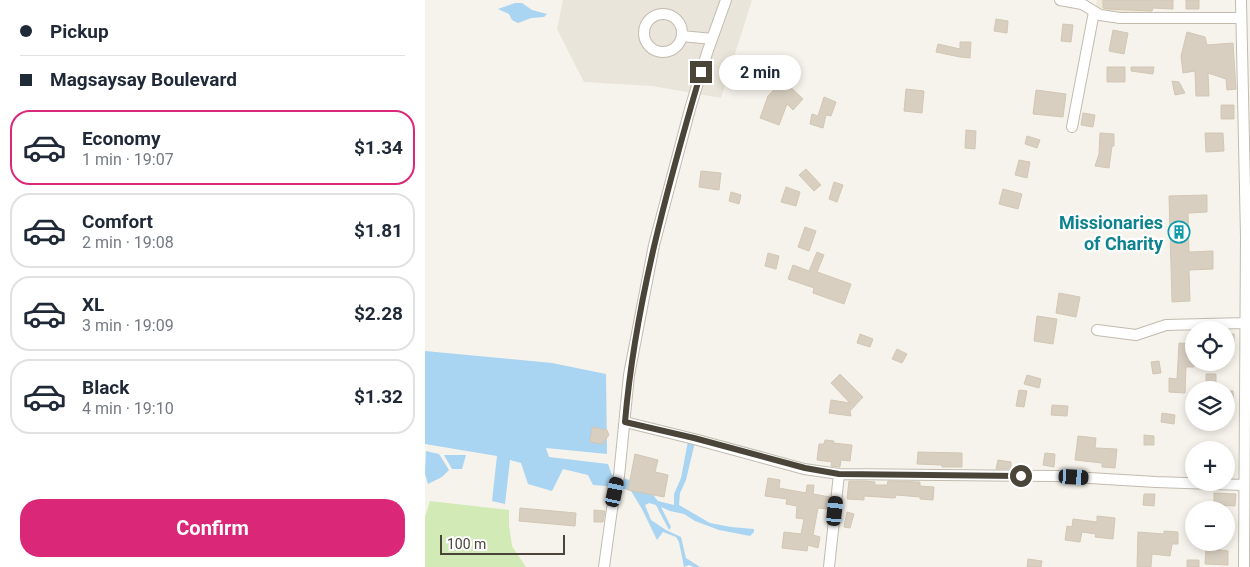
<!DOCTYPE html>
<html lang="en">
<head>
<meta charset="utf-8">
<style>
  body { margin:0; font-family:Roboto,sans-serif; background:#f2f2f3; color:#1f2937; height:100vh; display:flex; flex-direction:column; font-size:19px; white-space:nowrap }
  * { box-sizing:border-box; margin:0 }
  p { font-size:16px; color:#747a83 }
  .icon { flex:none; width:28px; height:28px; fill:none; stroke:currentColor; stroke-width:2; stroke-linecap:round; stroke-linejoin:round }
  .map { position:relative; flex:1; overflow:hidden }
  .side { display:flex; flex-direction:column; background:#fff; width:425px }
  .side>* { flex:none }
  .banner { display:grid; align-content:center; height:110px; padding:0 20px; background:#fff }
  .controls { position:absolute; left:760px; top:321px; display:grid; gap:10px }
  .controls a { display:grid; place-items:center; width:50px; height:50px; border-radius:50%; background:#fff; box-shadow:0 2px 8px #0003; font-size:25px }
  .scale { position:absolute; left:15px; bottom:12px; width:125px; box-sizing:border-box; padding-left:5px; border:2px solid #4b4439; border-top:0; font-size:14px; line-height:18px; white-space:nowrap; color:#4b4439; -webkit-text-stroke:4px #fff; paint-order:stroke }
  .end { position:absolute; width:22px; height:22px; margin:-11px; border:6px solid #4b4439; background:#fff; box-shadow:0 0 0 2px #fff }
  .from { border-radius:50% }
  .bubble { position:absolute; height:35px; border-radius:18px; background:#fff; box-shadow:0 2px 8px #0003; font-size:16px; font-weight:700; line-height:35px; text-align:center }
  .car { position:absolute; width:15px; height:30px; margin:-15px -8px; border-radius:6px; box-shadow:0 0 4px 1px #0007; background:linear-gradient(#222 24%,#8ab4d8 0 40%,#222 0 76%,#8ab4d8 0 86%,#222 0) }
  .banner b { display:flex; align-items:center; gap:18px; height:48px; font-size:19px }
  .banner b+b { border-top:1px solid #e0e1e3 }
  .banner i { width:12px; height:12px; background:#1f2937 }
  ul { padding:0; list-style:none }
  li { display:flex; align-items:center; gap:15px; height:75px; margin:0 10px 8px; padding:0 10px; border:2px solid #e0e1e3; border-radius:20px }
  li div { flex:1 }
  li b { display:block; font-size:19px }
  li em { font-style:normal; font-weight:700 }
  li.selected { border-color:#db2777 }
  li>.icon { width:45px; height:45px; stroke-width:1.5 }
  .button { display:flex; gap:10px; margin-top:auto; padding:10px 20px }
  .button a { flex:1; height:58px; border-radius:20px; background:#db2777; color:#fff; font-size:20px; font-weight:700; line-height:58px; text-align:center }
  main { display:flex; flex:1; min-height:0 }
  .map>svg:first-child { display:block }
  .residential { fill:#eae5da }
  .education { fill:#efe8d6 }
  .green { fill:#d2eab5 }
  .water { fill:#a9d4f2 }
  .building { fill:#d8cfc1; stroke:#d3c7b4 }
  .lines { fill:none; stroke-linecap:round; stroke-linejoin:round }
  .minor-casing { stroke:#c2bbae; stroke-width:12 }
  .minor { stroke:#fff; stroke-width:10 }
  .route { stroke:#4b4439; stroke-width:6 }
  .labels { text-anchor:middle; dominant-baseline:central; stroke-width:4.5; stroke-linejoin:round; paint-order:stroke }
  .culture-label { font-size:18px; font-weight:bold; fill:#0d838f; stroke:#fff; text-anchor:end }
</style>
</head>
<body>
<main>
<section class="side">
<div class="banner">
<b><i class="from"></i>Pickup</b>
<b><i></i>Magsaysay Boulevard</b>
</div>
<ul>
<li class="selected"><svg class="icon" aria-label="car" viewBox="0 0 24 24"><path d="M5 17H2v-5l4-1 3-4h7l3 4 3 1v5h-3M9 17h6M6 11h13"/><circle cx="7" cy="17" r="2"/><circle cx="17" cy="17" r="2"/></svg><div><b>Economy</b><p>1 min · 19:07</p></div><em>$1.34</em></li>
<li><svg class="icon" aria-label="car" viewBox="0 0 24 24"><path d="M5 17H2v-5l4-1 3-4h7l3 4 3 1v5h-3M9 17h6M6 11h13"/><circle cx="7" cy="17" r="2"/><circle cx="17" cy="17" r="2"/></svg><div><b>Comfort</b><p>2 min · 19:08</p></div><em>$1.81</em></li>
<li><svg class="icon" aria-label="car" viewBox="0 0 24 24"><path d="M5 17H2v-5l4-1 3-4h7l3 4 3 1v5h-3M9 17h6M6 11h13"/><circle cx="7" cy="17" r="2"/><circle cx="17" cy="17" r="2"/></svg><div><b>XL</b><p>3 min · 19:09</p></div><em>$2.28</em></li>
<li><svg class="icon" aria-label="car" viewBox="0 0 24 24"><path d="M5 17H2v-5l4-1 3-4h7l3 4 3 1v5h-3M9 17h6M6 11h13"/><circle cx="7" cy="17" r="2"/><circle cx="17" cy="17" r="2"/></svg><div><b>Black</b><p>4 min · 19:10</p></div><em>$1.32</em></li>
</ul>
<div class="button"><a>Confirm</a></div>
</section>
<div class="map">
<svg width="825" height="567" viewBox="0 0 825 567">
  <rect width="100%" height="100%" fill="#f6f3ec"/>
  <path class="residential" d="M138,0H327L296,98L227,86L159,82L132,29Z"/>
  <path class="education" d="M672,0H728L727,13L670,11Z"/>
  <path class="green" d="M5,501L84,510V525L87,546L101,567H0V517Z"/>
  <path class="water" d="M90,3H97L107,10L122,14L119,17L106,18L93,23L87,20L84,14L73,9Z
    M0,351L127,363L181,374L182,454L121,448L124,457L183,464L187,475L219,484L233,501L249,505V494L256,478L263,441L270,442L261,480L255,493L254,505L285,523L306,527L329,529V532L325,536L294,530L270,521L259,514L245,511L236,507L246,527L244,530L231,505L224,503L220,505L226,520L241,530L256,537L261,558L275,567H269L264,565L259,567L254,542L251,537L238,532L232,540L217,509L206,491L193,487L168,485L163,475L138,469L127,491L103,484L96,463L85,460L80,504L67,501L72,456L0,444Z
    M1,451L14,454L24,470L17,477L3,484L0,474Z
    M19,455H41L37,469H27Z"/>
  <path class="building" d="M678,0H748V9L728,8L727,11L683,9L678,8Z
    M761,0H774V9H761Z
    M571,19L583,21L582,33L569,31Z
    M638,24L648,25L646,42L636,41Z
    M688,30L703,33L699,54L684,51Z
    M762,32L780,37L782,45L808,43L811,89L802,90L801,79L783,73L784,96H771L770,71L758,73L756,56Z
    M535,42H546L545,58L535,57L511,52L513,44L535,49Z
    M682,67H700V82H682Z
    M706,67H729L728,74L706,71Z
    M358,80L378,99L368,110L362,104L354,125L335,118L343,96Z
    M747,81L754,82L760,93L750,95Z
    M481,89L499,91L497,113L479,111Z
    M611,90L641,94L638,117L608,114Z
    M399,97L411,102L406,116L401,115L398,128L385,124L387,114L393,116Z
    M796,105H809V119H796Z
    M658,113L670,115L668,127L656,125Z
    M541,130L551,131L550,149L540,148Z
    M675,133L689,134V146H687L684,168L670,166L674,154Z
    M780,133H798L799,151L781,152Z
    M602,136L615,140L612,148L600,144Z
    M594,160L605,162L602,178L590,175Z
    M381,169L396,185L389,191L374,175Z
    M276,171L296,173L294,190L274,187Z
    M409,182L418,185L412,202L404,199Z
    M361,187L375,192L371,206L356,202Z
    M578,189L597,194L593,209L574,204Z
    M306,192L316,195L314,204L304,201Z
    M782,195V212L763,213L764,252L788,251V269L764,270L765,301L747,302L744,196Z
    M380,227L391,231L384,251L373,247Z
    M392,252L399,255L392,272L426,284L419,304L388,293L389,288L363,279L368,265L384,271Z
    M343,253L354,256L351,269L340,266Z
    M634,293L655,297L651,317L631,313Z
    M612,316L632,319L628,344L609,341Z
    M435,334L448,339L445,347L432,343Z
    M801,334H809V345L801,344Z
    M754,343L769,344V367H761L760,393L744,392V378L752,379Z
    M472,349L482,354L477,363L467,359Z
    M734,361L736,373L728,374L726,362Z
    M415,374L438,397L425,411L426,416L404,413L406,400L425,403L406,383Z
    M781,374H791V384H781Z
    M602,375L616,379L614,388L599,384Z
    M594,390L602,391L599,407L591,406Z
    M801,391H808L809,404H801Z
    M627,405L643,406L642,416L626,415Z
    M737,413L750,415L749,424L736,422Z
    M167,427L182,430L184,435L177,444L165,442Z
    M719,435L729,436V445H719Z
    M653,436L671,438L670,448L692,449L690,468L677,467V463L650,460Z
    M400,440L409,441L408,443L427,445L425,461L416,460L415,467L406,466L407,462L392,460L394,444H399Z
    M493,452L537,453V467H517V465L492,464Z
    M620,453L630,454L629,467L618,465Z
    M210,454L233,460L230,472L243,475L239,497L203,490Z
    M573,460L586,462V469H571Z
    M343,478L355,480L354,488L381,493L382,485H389L388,494L405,497L403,509L393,508L388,535L395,537L393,548L383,545L382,551L357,548L359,532L376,534L379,519L371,518L372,506L361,504L362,499L340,496Z
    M424,481H441L450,482V485H462L463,481L495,482V486L509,487L508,500L495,499V497L471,495L470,498L439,496V500L422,499Z
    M789,493L811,494L810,506L789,505Z
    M719,494H730L729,506L718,505Z
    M95,508L151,513L150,526L94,521Z
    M169,510L180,511L178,522H169Z
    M422,512L429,514L425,528L419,527Z
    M672,516L690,518L688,539L670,537L671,534L657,532L655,542L640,540L642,526L647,527L648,519L672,522Z
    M739,531L753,532V544H747L745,556L727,554L726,567H712L713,532L739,534Z
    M781,548L803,551V565L780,564Z
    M603,559L617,561L616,567H602Z
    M762,560H774V567H762Z"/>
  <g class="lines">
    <g class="minor-casing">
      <path id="minor" d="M635,0L657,4L675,15L695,18H816
        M816,0L821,237L819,567
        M219 33a19 19 0 1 1 38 0a19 19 0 1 1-38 0Z
        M257,36L287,39
        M647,127L669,12
        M672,330L711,335L741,325L820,323
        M200,422L269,439L379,469L414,474L631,476L731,482L819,485
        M179,567L187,509L194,476L204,375L229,245L265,109L282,53L301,0
        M404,567L414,474"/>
    </g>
    <use href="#minor" class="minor"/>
  </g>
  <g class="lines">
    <path class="route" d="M276,72C243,185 210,304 200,422L269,438L380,468L414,474L596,476"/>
  </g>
  <defs>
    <g id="building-ring" transform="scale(1.125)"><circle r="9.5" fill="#fff" stroke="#0f9aa8" stroke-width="1.5"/><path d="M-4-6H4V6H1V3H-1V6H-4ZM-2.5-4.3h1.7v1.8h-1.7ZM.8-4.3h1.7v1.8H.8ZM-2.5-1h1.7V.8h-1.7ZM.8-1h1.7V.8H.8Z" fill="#0f9aa8"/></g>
  </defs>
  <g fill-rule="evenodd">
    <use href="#building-ring" x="754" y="232"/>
  </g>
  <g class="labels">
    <g class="culture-label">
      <text x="738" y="222">Missionaries<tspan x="738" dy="21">of Charity</tspan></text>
    </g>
  </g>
</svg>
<div class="controls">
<a><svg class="icon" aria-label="locate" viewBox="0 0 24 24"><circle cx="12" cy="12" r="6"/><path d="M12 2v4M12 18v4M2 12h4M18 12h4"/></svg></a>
<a><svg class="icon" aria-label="layers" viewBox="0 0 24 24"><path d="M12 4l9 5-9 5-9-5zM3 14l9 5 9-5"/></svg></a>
<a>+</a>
<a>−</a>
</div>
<div class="scale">100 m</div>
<i class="end from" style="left:596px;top:476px"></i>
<i class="end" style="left:276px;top:72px"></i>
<div class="bubble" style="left:294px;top:55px;width:82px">2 min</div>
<i class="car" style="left:649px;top:477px;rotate:93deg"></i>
<i class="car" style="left:190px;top:492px;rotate:12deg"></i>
<i class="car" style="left:410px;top:511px;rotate:6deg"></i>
</div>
</main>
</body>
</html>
